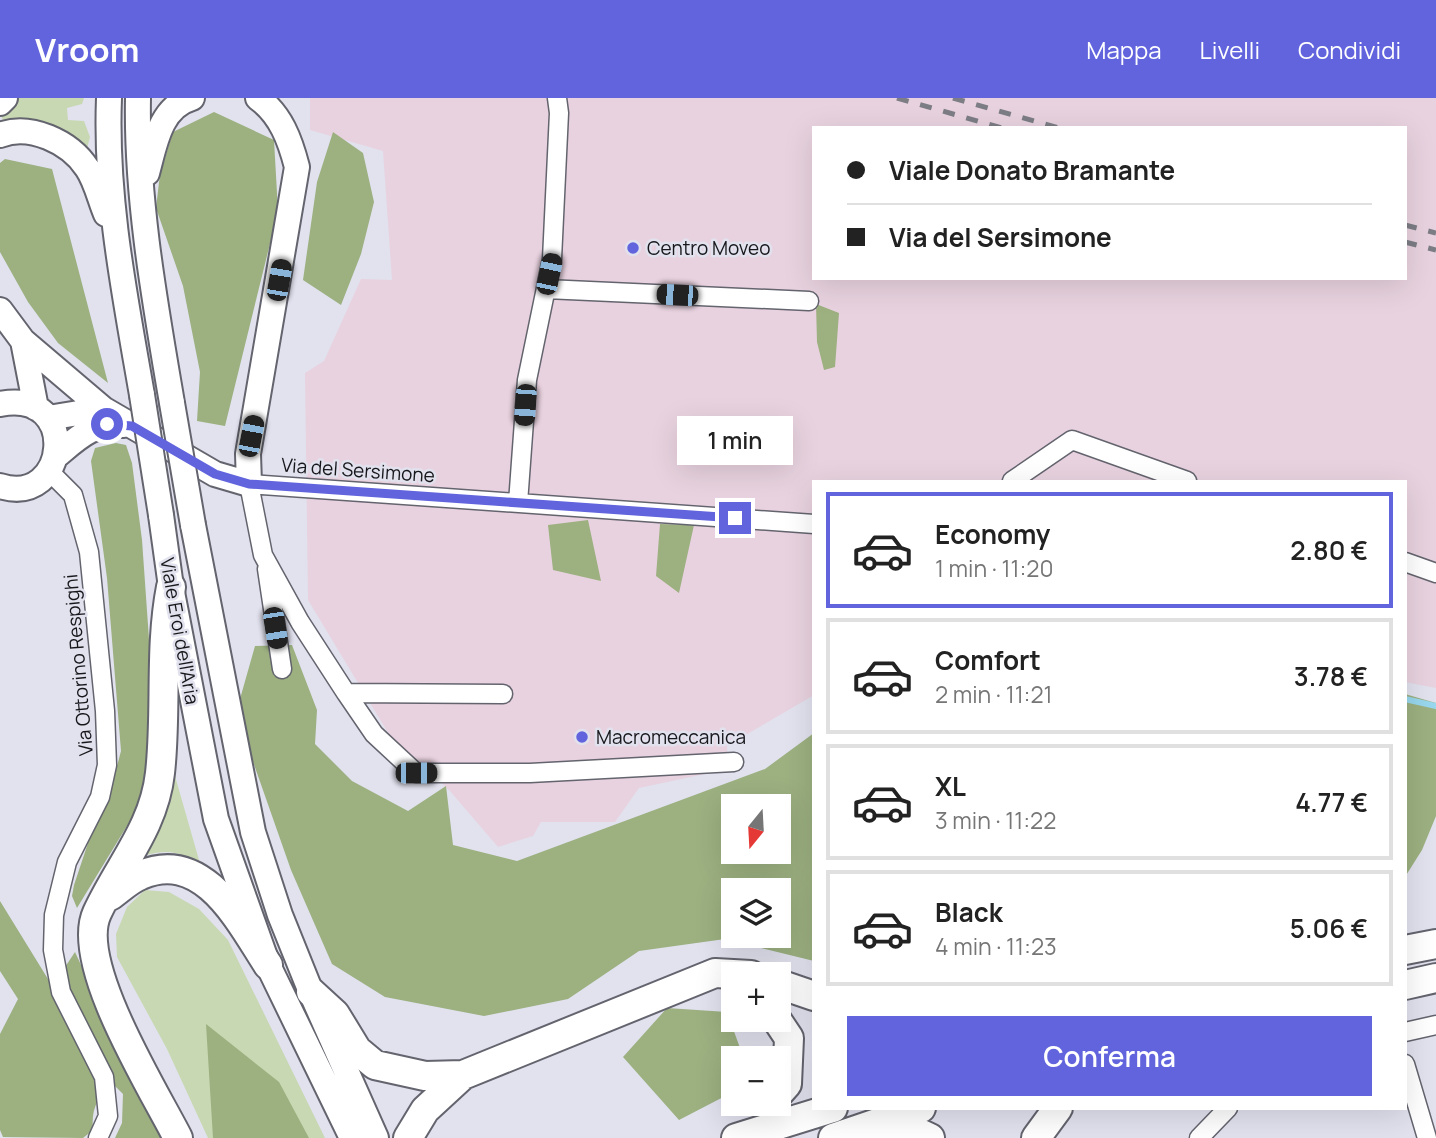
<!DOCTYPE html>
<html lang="it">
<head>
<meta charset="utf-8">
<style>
  body { margin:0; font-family:Manrope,sans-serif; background:#f6f6f6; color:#222; height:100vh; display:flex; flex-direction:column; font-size:26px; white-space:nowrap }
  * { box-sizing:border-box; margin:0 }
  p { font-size:23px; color:#767676 }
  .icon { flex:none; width:38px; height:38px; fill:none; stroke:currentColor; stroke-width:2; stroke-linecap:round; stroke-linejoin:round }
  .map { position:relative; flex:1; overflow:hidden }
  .sheet { position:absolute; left:812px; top:382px; width:595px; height:630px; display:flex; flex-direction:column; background:#fff; border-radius:0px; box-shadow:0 7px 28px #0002 }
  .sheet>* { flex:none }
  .guide { position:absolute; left:812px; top:28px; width:595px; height:154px; border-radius:0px; box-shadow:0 7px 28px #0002; display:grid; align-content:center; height:154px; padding:0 35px; background:#fff }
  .needle { width:46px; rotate:198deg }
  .buttons { position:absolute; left:721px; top:696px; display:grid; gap:14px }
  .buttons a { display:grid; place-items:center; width:70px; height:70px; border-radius:0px; background:#fff; box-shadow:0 7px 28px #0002; font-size:35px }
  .end { position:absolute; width:32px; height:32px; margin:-16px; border:9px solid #6164dd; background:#fff; box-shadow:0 0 0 4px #fff }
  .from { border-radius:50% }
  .bubble { position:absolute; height:49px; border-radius:0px; background:#fff; box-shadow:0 7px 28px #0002; font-size:23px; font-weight:600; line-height:49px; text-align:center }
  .car { position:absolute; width:21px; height:42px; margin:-21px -10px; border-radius:9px; box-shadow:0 0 5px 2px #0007; background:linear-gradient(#222 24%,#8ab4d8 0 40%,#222 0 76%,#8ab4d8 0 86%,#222 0) }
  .guide b { display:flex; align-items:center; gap:24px; height:66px; font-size:26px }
  .guide b+b { border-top:2px solid #e0e0e0 }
  .guide i { width:18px; height:18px; background:#222 }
  ul { padding:12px 0 0; list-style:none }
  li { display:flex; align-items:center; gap:21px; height:116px; margin:0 14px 10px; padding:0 21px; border:4px solid #e0e0e0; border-radius:0px }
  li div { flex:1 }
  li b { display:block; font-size:26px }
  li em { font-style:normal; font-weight:600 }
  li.on { border-color:#6164dd }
  li>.icon { width:63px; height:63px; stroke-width:1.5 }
  .primary-button { display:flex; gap:14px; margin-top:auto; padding:14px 35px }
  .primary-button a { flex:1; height:80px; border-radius:0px; background:#6164dd; color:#fff; font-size:28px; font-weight:600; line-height:80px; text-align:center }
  header { display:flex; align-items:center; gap:42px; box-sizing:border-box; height:98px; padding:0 35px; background:#6164dd; color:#fff }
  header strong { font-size:33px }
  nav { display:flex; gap:38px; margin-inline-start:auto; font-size:24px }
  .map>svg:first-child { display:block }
  .industrial { fill:#e8d2df; fill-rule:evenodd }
  .green { fill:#c8d8b2 }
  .forest { fill:#9cb080; fill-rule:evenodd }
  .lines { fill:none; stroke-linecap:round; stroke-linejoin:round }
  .stream { stroke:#98d7ed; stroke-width:6 }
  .minor-casing { stroke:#63646e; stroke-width:21 }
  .secondary-casing { stroke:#63646e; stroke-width:28 }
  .trunk-casing { stroke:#63646e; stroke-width:32 }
  .minor { stroke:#fff; stroke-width:18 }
  .secondary { stroke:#fff; stroke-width:24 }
  .trunk { stroke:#fff; stroke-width:28 }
  .rail { stroke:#7c7d85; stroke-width:5; stroke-dasharray:12 12; stroke-linecap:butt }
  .secondary-bridge-casing { stroke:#63646e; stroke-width:28; stroke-linecap:butt }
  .secondary-bridge { stroke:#fff; stroke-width:24 }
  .route { stroke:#6164dd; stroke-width:9 }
  .poi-dot { fill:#6164dd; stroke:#e1e2ee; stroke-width:2.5 }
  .labels { text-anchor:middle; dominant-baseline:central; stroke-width:5; stroke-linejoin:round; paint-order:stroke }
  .poi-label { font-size:19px; fill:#17171b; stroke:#e1e2ee; text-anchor:start }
  .street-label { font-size:19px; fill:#17171b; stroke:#e1e2ee }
</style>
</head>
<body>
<header>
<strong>Vroom</strong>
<nav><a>Mappa</a><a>Livelli</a><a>Condividi</a></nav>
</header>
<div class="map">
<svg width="1436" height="1040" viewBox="0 0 1436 1040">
  <rect width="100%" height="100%" fill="#e1e2ee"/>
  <path class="industrial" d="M310,0H1436V590L1405,584V383H814V597L727,648L728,671L639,690L615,724H541L533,738L498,749L450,693L390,638L308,502L305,275L324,263L361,181L392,182L383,53L310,32ZM814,30H1405V180H814Z"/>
  <path class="green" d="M16,0H84L82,6L67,10L68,22L84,23L90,39L86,54L4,24L1,18Z
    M173,671L201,769C185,754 168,751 147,757L165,714Z
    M145,792L169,794L199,811L228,842L325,1040H208L167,951L117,859L116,836L127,809Z"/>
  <path class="forest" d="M214,14L274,42L278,113L225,328L197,323L200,274L183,188L156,110L160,76L173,34Z
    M333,34L363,55L374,104L361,156L341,207L303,182L317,84Z
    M5,61L52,71L108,285L58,245L28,204L0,154V65Z
    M816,206L839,215L835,269L824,272L817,244Z
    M116,345L126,347L132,365L142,442L153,598L152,679L133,718L77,810L72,798L74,787L88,745L107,706L121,653L107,480L91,363L95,350Z
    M588,422L601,483L553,472L548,427Z
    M660,426L694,427L679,495L656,478Z
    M292,547L317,612L315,646L352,683L408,713L446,688L453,747L517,763L765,671L814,635V863L725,841L639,853L568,901L484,918L385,899L332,866L291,772L236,615L255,548ZM733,709H779V754H733ZM733,793H779V838H733Z
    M1405,596L1436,605V718L1422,752L1405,779Z
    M0,803L48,881L61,875L75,854L161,1040H115L122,1025L123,996L114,987C97,997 91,1012 93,1032L83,1040L3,1039L0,1032V936L18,901L0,873Z
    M667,910L727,914L744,961H733V994L679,1022L623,959Z
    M206,926L279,984L309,1040H213Z"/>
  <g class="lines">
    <path class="stream" d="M1405,601L1436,608"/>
    <g class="minor-casing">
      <path id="minor" d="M546,191L809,203
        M49,373L73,397L89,454L105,613L107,667L100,699L67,764L54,817L53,852L61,894L104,979L108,1018L98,1040
        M1012,383L1072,342L1187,383
        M518,405L527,282L552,161L559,15L557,0
        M1405,464L1436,475
        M267,471L282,571
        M346,595L374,636L416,675H530L734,664
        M503,596L346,595L300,524L263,457L249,386L814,426
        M1405,934L1436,927
        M1405,966L1427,1040
        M1199,1040L1228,1010"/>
    </g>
    <g class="secondary-casing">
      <path id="secondary" d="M109,0C105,101 125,198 142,297
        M138,0C136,101 155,205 172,305
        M0,5L5,0
        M0,37C30,25 70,44 87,70C96,83 100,102 106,116
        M147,75C155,46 160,9 192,0
        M0,212L23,243L36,310
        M23,243L103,311
        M0,306C81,290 69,410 0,388
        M48,320L103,311L215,376L249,386L248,356L297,69C290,42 281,17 258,0
        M56,358C79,339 93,324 124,327
        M161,417L171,489L216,721L268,867L352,1040
        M193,427L253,734L280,817L311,894L376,1040"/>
    </g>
    <g class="trunk-casing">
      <path id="trunk" d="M171,489C159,551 167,613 160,675C154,730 119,767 97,815C74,865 153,991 178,1040
        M110,798C120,791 130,781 141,777C204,750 240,824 268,867
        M1405,852L1436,846
        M779,886L814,898
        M1405,887L1436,880
        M311,894L335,916L357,952L375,967L425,978L463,977
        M777,922L789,940L787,986L779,995
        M877,1028L915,1033L930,1040
        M408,1040L425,1012L463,977L715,875L751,877
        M736,1040L833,1010
        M833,1040L921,1010
        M1036,1040L1058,1010"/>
    </g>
    <use href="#minor" class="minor"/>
    <use href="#secondary" class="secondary"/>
    <use href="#trunk" class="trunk"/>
    <path class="rail" d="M897,0L1002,30
      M953,0L1059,30
      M1405,127L1436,135
      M1405,144L1436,152"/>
    <g class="secondary-bridge-casing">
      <path id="secondary-bridge" d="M142,297L161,417
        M172,305L193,427"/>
    </g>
    <use href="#secondary-bridge" class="secondary-bridge"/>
  </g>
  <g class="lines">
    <path class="route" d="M107,326L132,328L215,376L249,386L735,420"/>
  </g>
  <g class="poi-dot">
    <circle cx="633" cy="150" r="7"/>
    <circle cx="582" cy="639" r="7"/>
  </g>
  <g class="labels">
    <g class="poi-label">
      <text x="647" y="150">Centro Moveo</text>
      <text x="596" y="639">Macromeccanica</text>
    </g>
    <g class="street-label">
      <text transform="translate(358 372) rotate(4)">Via del Sersimone</text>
      <text transform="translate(180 533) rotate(80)">Viale Eroi dell'Aria</text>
      <text transform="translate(78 567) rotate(-95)">Via Ottorino Respighi</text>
    </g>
  </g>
</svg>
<div class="buttons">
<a><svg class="needle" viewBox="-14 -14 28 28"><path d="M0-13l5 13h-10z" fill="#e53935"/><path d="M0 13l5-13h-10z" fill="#767676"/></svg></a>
<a><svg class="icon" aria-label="layers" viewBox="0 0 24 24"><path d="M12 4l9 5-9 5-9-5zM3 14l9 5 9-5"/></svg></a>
<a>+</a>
<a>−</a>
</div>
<i class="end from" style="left:107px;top:326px"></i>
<i class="end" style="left:735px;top:420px"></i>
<div class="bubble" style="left:677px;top:318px;width:116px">1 min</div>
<i class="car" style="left:549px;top:176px;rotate:12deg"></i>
<i class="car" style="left:279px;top:182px;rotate:10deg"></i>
<i class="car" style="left:677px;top:197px;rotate:273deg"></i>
<i class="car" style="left:525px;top:307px;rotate:184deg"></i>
<i class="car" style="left:251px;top:338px;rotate:11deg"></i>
<i class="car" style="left:275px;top:530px;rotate:171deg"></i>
<i class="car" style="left:416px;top:675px;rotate:90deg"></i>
<div class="guide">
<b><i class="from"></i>Viale Donato Bramante</b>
<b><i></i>Via del Sersimone</b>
</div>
<section class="sheet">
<ul>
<li class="on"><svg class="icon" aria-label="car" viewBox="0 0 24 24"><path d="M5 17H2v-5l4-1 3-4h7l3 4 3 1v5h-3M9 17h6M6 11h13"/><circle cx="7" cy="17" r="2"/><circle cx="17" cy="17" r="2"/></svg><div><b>Economy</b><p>1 min · 11:20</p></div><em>2.80 €</em></li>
<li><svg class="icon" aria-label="car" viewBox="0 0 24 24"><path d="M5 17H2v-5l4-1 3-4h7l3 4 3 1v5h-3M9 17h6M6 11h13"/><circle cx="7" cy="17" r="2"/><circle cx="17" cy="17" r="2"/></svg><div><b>Comfort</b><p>2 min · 11:21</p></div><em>3.78 €</em></li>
<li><svg class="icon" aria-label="car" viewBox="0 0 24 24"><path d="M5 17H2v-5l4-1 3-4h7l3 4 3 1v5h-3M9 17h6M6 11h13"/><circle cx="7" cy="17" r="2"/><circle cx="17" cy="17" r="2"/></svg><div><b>XL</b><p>3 min · 11:22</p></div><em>4.77 €</em></li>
<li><svg class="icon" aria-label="car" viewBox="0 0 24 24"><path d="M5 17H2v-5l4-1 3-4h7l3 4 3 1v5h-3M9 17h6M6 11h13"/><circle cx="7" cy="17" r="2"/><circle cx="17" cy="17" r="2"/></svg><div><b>Black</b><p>4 min · 11:23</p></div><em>5.06 €</em></li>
</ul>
<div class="primary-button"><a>Conferma</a></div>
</section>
</div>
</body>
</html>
